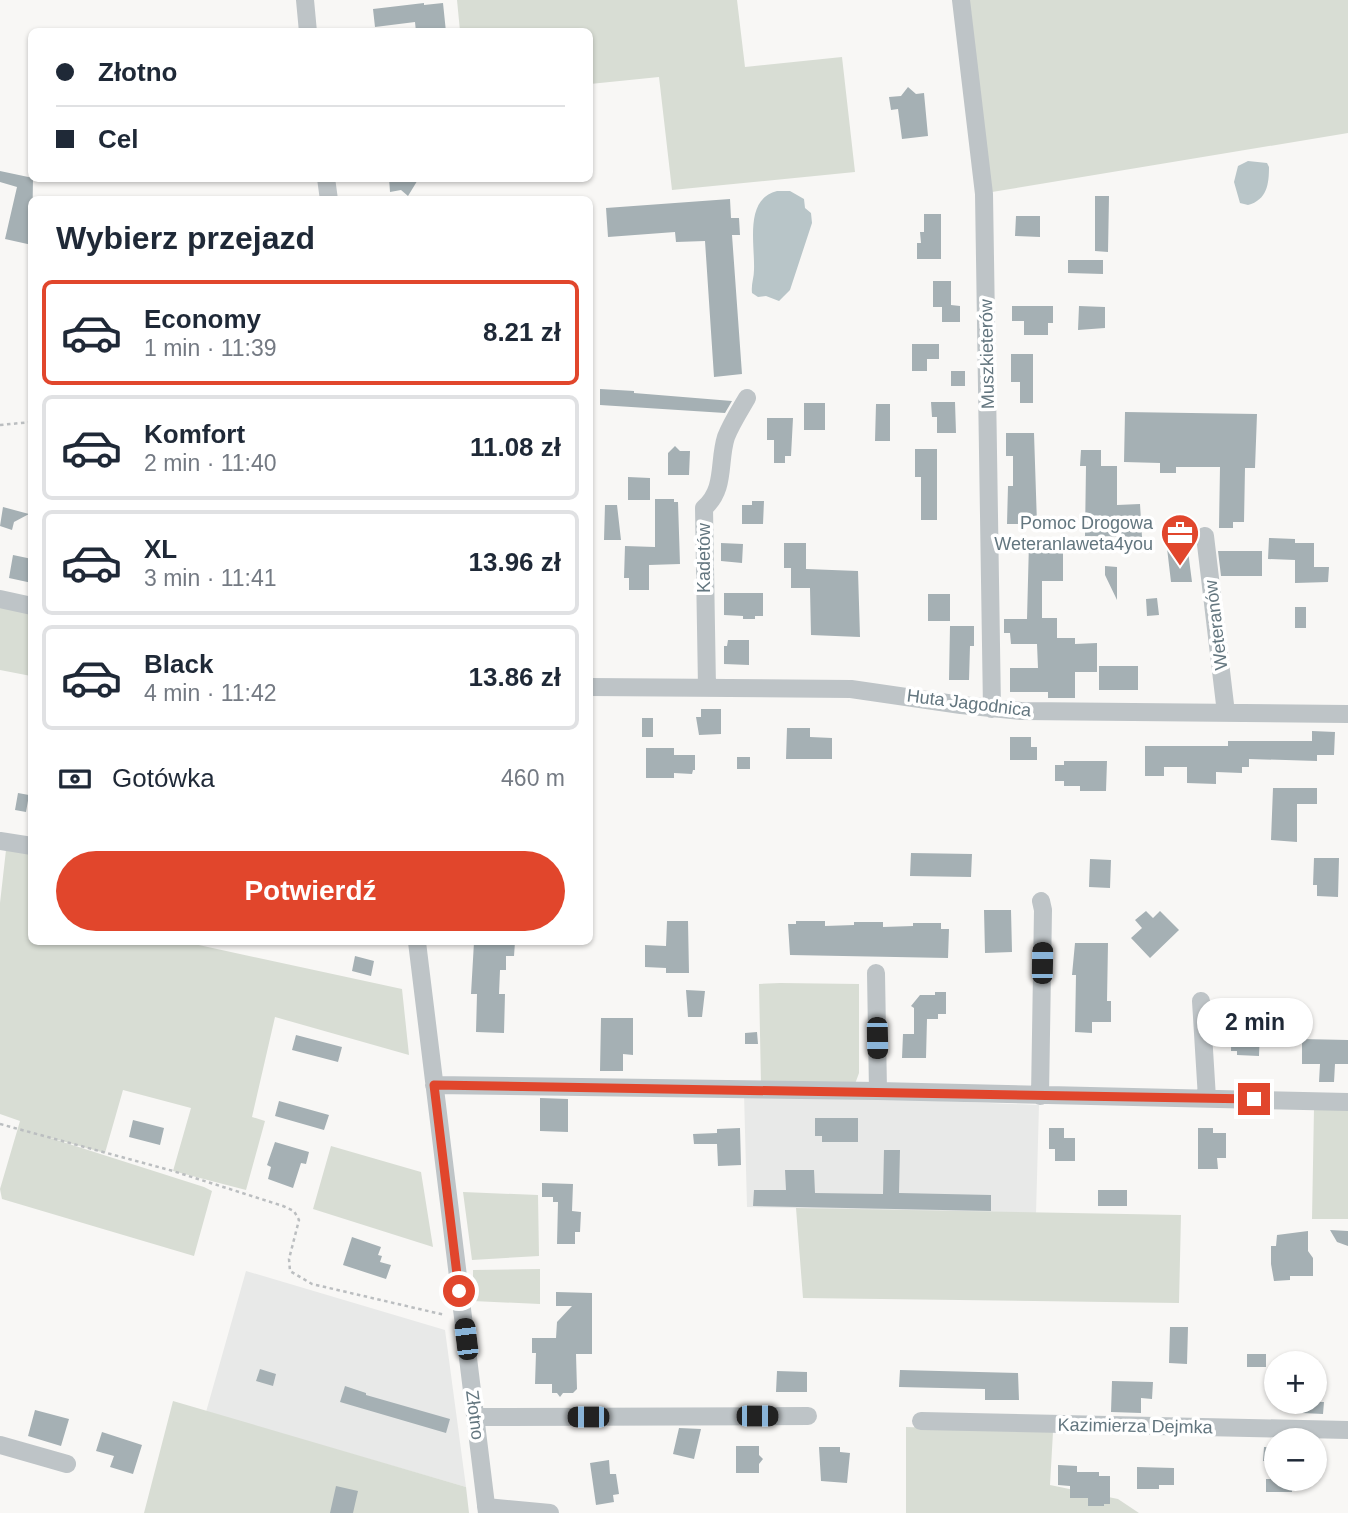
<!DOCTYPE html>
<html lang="pl">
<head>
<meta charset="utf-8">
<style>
  body { margin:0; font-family:Arial,sans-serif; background:#f6f6f7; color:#1f2937; height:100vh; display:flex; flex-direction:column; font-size:26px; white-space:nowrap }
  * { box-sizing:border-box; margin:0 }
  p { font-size:23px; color:#747a83 }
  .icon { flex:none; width:38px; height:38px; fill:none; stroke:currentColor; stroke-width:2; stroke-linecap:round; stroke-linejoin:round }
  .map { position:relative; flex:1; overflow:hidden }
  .drawer { position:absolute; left:28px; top:196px; width:565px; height:749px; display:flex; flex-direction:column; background:#fff; border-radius:10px; box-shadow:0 2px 5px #0004 }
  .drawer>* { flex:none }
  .hud { position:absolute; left:28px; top:28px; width:565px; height:154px; border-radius:10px; box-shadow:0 2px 5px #0004; display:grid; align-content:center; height:154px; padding:0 28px; background:#fff }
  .tools { position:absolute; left:1264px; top:1351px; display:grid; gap:14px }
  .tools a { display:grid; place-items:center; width:63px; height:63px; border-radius:50%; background:#fff; box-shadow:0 2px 5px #0004; font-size:35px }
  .end { position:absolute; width:32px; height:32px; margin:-16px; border:9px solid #e1462c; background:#fff; box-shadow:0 0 0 4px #fff }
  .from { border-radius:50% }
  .bubble { position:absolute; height:49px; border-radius:24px; background:#fff; box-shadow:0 2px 5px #0004; font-size:23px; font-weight:700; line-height:49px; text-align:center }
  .car { position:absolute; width:21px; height:42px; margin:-21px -10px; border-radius:9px; box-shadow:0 0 5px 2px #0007; background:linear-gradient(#222 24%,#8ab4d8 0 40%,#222 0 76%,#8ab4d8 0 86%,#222 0) }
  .hud b { display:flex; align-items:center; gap:24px; height:66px; font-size:26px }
  .hud b+b { border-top:2px solid #e0e1e3 }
  .hud i { width:18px; height:18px; background:#1f2937 }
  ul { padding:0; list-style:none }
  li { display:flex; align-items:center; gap:21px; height:105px; margin:0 14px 10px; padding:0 14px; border:4px solid #e0e1e3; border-radius:10px }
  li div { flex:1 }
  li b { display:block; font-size:26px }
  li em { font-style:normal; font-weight:700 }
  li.active { border-color:#e1462c }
  li>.icon { width:63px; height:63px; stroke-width:1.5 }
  h2 { padding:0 28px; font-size:32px; line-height:84px }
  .pay { display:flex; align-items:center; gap:18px; height:77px; padding:0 28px; font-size:26px }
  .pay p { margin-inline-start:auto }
  .cta { display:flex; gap:14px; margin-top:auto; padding:14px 28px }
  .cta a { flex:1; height:80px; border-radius:42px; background:#e1462c; color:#fff; font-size:28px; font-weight:700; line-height:80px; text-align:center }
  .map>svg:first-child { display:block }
  .built { fill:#e8e9e8 }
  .green { fill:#d8ddd4 }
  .water { fill:#b8c5c8 }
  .building { fill:#a5b0b4 }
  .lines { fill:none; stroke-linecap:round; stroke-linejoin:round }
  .path { stroke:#bbbec0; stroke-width:2.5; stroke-dasharray:3.5 3.5; stroke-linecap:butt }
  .minor { stroke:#bec4c7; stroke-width:18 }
  .route { stroke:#e1462c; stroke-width:9 }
  .labels { text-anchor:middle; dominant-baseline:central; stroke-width:7; stroke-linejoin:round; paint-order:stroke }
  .street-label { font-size:18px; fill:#63767f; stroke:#fff }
  .poi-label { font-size:18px; fill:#63767f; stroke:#fff; text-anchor:end }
</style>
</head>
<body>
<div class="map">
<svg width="1348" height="1513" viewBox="0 0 1348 1513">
  <rect width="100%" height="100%" fill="#f8f7f5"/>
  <path class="built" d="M744,1093L1039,1105L1036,1214L747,1207Z
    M246,1271L445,1330L466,1487L206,1412Z"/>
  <path class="green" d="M457,0H737L745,67L842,57L855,172L672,190L659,77L590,84V32L460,31Z
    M967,0H1348V133L992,192Z
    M0,599L31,606V676L0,670Z
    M6,850L31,853L32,942H185L402,989L409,1055L275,1017L252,1117L265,1121L246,1190L173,1171L191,1108L123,1090L105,1153L44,1136L204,1187L212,1191L194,1256L2,1199L0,1189L20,1121L0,1114V903Z
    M780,983L859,984V1073L855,1084H761L759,984Z
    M1314,1108L1348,1109V1219H1312Z
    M331,1146L421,1172L433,1247L313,1209Z
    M463,1192L538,1195L539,1256L472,1260Z
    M796,1208L1181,1215L1179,1303L803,1298Z
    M540,1269V1304L473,1301V1270Z
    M173,1401L466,1487L469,1513H144Z
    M906,1427L1053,1432L1050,1485L1118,1499L1139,1513H906Z"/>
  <path class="water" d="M1248,161L1267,163L1269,167C1269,184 1267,200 1248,205L1240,203L1234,182L1238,166Z
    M777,191H790L804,199L805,208L811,213L812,223L790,290L779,301L766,296L758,297L752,293C751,284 754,278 754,270C755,244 744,199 777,191Z"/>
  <path class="building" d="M424,3V5L443,3L446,32H416L415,22L375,27L373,9Z
    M908,87L916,94L924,93L928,136L902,139L898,109L891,110L889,97L901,96Z
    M0,171L33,178L32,245L5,239L17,187L0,182Z
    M389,178H419L408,196L401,190L390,192Z
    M1095,196H1109L1108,252L1095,251Z
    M730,199L731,218H739L740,235H732L742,374L714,377L705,241L676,242L675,232L608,237L606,208Z
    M924,214H941V259H917V243H921L920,232H924Z
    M1016,216H1040V237L1015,236Z
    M1068,260H1103V274L1068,273Z
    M933,281H951V305L960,306V322H942V307H933Z
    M1012,306H1053V323H1048V335H1024V321H1012Z
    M1079,306L1105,307V328L1078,330Z
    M912,344H939V359H927V371H912Z
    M1011,354H1033V403H1020V382H1011Z
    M951,371H965V386H951Z
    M600,389L634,391V393L732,401L725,413L600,405Z
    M931,402H955L956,433H937V417H932Z
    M804,403H825V430H804Z
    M876,404H890V441H875Z
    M1125,412L1257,414L1255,468H1245L1244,522H1233V528H1219L1220,467H1176V473H1160V463L1124,462Z
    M767,418H793L791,456H785V463H774V440H767Z
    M1006,433H1034L1037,524H1007L1008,486H1013V456H1006Z
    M675,446L680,451H690L689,475H668V453Z
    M915,449H937V520H921V477H915Z
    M1081,450H1101V466H1117V505L1140,504L1142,537L1085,536L1086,466H1080Z
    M628,477L650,478V500H628Z
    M655,499H674V502H678L680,564L649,565V590H629V578H624L625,546L655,547Z
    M752,501H764L763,524H742V505H752Z
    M605,505H617L621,540H604Z
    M3,507L29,514L14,522L12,530L0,526Z
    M1269,538L1295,539V543H1314V567H1329L1328,582L1295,583V560L1268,559Z
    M1029,542L1063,543V581H1042V618H1057V638H1075V644L1097,643V672H1075V698H1048V692H1010V668H1038L1037,644H1011L1010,633H1004V619H1027Z
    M721,543L743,544L742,563L721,561Z
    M784,543H806V569L858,571L860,637L811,635L810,588H791V568H784Z
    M1180,546V552L1188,551L1192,582H1171L1167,548Z
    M1218,551H1262V576H1221Z
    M13,555L32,559V583L9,578Z
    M1105,566L1117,567V600L1105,575Z
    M724,593H763V616H755V619H743V616L724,615Z
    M928,594H950V621H928Z
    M1157,598L1159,615L1147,616L1146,599Z
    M1295,607H1306V628H1295Z
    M950,626H974V646H970L969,680H949Z
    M728,640H749V665L724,664V646H727Z
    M1099,666H1138V690H1099Z
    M701,709H721V734L699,735L696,717H701Z
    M642,718H653V737H642Z
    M787,728H810V737L832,738V759H786Z
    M1312,731L1335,732L1334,755H1317V761L1249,759V767H1242V773L1216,772V784L1187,783V767H1164V776H1145V746H1228V741H1312Z
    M1010,737H1031V747H1037V760H1010Z
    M646,748H674V755H695V770H693L692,774L674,773V778H646Z
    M737,757H750V769H737Z
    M1064,761H1107L1106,791H1080V786H1064V781H1055V765H1064Z
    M1273,788H1317V804H1297V842L1271,840Z
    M18,793L29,795L26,812L15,810Z
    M911,853L972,854L971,877L910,876Z
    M1314,858H1339L1338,897L1317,896V885H1313Z
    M1090,859L1111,860L1110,888L1089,887Z
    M984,910H1011L1012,952L985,953Z
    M1146,911L1153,918L1160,911L1179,930L1150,958L1131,938L1142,928L1135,920Z
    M667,921H688L689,973H666V968L645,967V945L666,946Z
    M796,921H825V926L854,925V922H883V927L913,926V923H941V929H949L948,958L790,955L788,924H796Z
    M474,942H515L514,956H506V970H500L499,994H505L504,1033L476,1032L477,994H471Z
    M1075,943H1108L1107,1001H1111V1022H1092V1033L1075,1032L1076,975H1072Z
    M355,956L374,961L371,976L352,971Z
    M686,990L705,991L702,1017H688Z
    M935,992H946V1014H938V1019H927L926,1058H902L903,1034H914V1008L911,1006L920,995H935Z
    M1232,1003L1261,1004L1259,1056L1237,1055V1051H1231Z
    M601,1018H633V1055L623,1054V1071H600Z
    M757,1032L758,1044H745V1033Z
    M296,1035L342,1047L338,1062L292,1050Z
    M1302,1039L1348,1040V1064H1335L1334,1082H1319L1320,1064H1302Z
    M540,1098L568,1099V1132L540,1131Z
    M279,1101L329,1115L324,1130L275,1116Z
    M815,1118H858V1142H822V1136H815Z
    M133,1120L164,1128L160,1145L129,1137Z
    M740,1128L741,1165L718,1166L717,1144H694L693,1134L717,1133V1129Z
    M1049,1128H1064V1138H1075V1161H1055V1149H1049Z
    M1198,1128H1213V1133H1226V1158H1217L1218,1169H1198Z
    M275,1142L309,1152L306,1164L301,1163L293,1188L268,1179L271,1167L267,1165Z
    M884,1150H900L899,1193L991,1195V1211L753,1206L754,1190H786L785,1170H814L815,1193L883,1194Z
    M542,1183L573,1184L572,1211L581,1212L580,1232H575V1244H557L558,1202H553V1197H542Z
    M1098,1190H1127V1206H1098Z
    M1330,1230L1348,1231V1246L1337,1242Z
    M1308,1231V1251L1313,1258V1276H1290V1280L1274,1281L1271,1264V1246H1276L1277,1235Z
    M352,1237L381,1247L378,1255L382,1256L380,1262L391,1265L386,1279L343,1265Z
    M556,1292L592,1293V1354H576L577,1389L573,1393H563L560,1397L557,1393H552V1384H535L536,1353H532V1338H556L557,1322L572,1306H556Z
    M1170,1327H1188L1187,1364L1169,1363Z
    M1247,1354H1266V1367H1247Z
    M260,1369L276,1374L273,1386L256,1381Z
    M900,1370L1018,1373L1019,1400H985V1389L899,1387Z
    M777,1371L807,1372V1392H776Z
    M1112,1381L1153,1382L1152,1399L1141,1398V1413L1111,1412Z
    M345,1386L366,1393V1395L450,1419L446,1433L340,1402Z
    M1302,1402H1324L1323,1414L1302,1413Z
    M35,1410L69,1419L61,1446L28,1436Z
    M679,1428L701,1429L694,1459L673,1454Z
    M102,1432L142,1445L133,1474L110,1467L114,1456L96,1451Z
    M736,1446H759V1455L763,1459L759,1464V1473H736Z
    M819,1447H840V1452L850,1453L847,1483L821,1481Z
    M1264,1447H1276V1462L1263,1461Z
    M609,1460L610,1474H616L619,1494L613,1495L614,1502L596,1505L590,1463Z
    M1058,1465L1077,1466V1472H1099V1476H1110V1504H1104V1506H1088V1498H1070V1486L1058,1485Z
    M1137,1467L1174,1468V1485H1159V1489H1137Z
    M1266,1479H1292V1492H1266Z
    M336,1486L358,1491L353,1513H330Z"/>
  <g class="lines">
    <path class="path" d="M0,425L32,422
      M0,1124L173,1171L283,1206L294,1211L299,1220L289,1259L290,1271L312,1284L445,1315"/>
    <path class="minor" d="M305,0L308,32
      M961,0L984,194L992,709
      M326,178L329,200
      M1205,536L1226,713
      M0,599L32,606
      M590,687L851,689L961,705L1021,711L1348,714
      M707,687L704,508C726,489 718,462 726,437C731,424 740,410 747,398
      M0,841L32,846
      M417,942L487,1513
      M876,973L878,1091
      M1201,1001L1207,1098
      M434,1085L878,1091L1348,1102
      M1040,1096L1043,910L1041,901
      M475,1417L808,1416
      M921,1421L1348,1430
      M0,1445L67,1464
      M486,1507L550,1513"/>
  </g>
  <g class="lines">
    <path class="route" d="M459,1291L434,1085L1254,1099"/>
  </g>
  <defs>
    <g id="office-pin" transform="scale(2.0125)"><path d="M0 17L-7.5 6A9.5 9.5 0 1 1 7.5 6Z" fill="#e1462c" stroke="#fff"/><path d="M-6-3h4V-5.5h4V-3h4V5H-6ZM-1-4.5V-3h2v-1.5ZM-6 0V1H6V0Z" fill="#fff"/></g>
  </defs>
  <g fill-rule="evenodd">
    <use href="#office-pin" x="1180" y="533"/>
  </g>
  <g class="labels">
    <g class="street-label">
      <text transform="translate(987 354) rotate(-91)">Muszkieterów</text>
      <text transform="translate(704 558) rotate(-90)">Kadetów</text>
      <text transform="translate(1216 625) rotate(-97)">Weteranów</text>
      <text transform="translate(969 703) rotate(7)">Huta Jagodnica</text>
      <text transform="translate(475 1415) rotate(83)">Złotno</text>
      <text transform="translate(1135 1426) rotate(1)">Kazimierza Dejmka</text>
    </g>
    <g class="poi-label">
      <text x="1153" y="523">Pomoc Drogowa<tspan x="1153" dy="21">Weteranlaweta4you</tspan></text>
    </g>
  </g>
</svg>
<div class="tools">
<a>+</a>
<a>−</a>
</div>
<i class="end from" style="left:459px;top:1291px"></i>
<i class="end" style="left:1254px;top:1099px"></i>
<div class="bubble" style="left:1197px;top:998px;width:116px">2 min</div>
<i class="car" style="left:1042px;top:963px;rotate:1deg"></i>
<i class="car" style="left:877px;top:1038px;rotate:179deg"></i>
<i class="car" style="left:466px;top:1339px;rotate:353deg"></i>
<i class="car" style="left:757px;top:1416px;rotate:90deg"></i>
<i class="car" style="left:588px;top:1417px;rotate:270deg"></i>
<div class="hud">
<b><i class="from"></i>Złotno</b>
<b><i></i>Cel</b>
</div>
<section class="drawer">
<h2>Wybierz przejazd</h2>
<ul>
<li class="active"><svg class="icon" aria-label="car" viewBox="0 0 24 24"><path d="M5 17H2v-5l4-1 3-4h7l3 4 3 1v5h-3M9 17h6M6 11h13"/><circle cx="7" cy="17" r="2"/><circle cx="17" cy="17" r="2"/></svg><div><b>Economy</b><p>1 min · 11:39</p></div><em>8.21 zł</em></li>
<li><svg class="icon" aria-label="car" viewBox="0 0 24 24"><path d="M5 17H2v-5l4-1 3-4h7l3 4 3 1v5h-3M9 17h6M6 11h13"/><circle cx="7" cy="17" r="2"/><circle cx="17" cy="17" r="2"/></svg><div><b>Komfort</b><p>2 min · 11:40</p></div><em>11.08 zł</em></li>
<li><svg class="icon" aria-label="car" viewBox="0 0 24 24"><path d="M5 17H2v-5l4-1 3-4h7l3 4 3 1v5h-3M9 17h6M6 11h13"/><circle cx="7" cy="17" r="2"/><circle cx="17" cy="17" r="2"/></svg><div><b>XL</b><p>3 min · 11:41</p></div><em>13.96 zł</em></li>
<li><svg class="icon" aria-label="car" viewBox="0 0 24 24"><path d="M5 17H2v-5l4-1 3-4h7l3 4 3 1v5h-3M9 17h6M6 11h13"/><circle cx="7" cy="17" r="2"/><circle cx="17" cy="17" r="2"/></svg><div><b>Black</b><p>4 min · 11:42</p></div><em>13.86 zł</em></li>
</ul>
<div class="pay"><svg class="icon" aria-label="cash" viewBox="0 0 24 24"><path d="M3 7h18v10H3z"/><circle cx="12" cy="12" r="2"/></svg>Gotówka<p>460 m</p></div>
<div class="cta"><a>Potwierdź</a></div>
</section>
</div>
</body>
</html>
